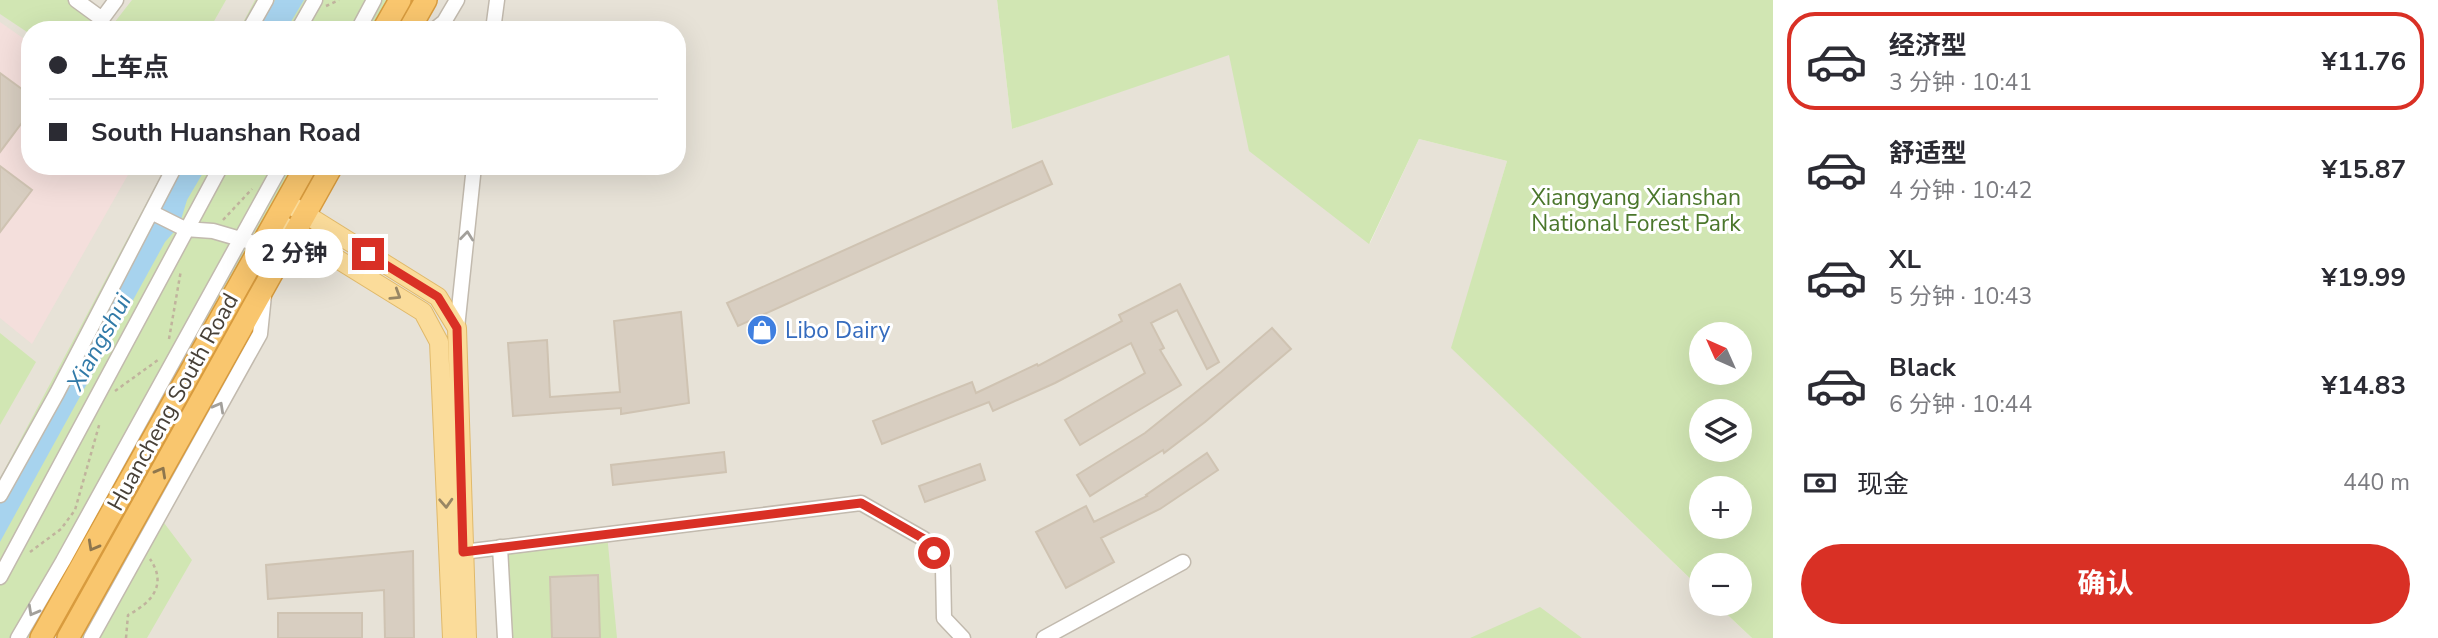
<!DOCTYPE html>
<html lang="zh">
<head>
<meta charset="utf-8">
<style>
  body { margin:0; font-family:"Nunito Sans","Noto Sans SC",sans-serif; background:#f2f2f3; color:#2b2b33; height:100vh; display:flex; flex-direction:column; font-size:26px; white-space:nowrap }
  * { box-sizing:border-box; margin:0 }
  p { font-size:23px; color:#7c7c81 }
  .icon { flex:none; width:38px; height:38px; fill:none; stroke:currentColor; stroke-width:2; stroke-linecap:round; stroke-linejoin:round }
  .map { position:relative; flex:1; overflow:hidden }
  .panel { display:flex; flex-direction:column; background:#fff; width:665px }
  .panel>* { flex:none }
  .guide { position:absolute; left:21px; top:21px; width:665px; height:154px; border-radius:28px; box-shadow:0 7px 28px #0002; display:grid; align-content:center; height:154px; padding:0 28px; background:#fff }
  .needle { width:46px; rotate:315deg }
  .fabs { position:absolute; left:1689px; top:322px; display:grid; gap:14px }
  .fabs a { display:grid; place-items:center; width:63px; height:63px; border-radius:50%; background:#fff; box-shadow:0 7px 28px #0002; font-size:35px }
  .end { position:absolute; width:32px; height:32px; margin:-16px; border:9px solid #d93025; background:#fff; box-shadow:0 0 0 4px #fff }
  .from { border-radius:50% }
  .bubble { position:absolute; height:49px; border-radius:24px; background:#fff; box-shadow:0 7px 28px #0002; font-size:23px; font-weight:700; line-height:49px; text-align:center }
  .guide b { display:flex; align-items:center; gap:24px; height:66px; font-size:26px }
  .guide b+b { border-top:2px solid #e1e1e2 }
  .guide i { width:18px; height:18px; background:#2b2b33 }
  ul { padding:12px 0 0; list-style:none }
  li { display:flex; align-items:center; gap:21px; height:98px; margin:0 14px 10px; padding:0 14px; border:4px solid transparent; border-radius:28px }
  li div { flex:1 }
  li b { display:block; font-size:26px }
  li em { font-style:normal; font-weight:700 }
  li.current { border-color:#d93025 }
  li>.icon { width:63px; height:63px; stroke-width:1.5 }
  .pay { display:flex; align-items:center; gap:18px; height:77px; padding:0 28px; font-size:26px }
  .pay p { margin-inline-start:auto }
  .primary-button { display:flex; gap:14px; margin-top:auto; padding:14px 28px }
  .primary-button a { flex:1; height:80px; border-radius:42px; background:#d93025; color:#fff; font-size:28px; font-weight:700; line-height:80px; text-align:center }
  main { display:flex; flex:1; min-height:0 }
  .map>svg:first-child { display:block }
  .residential { fill:#e7e2d7; fill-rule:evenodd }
  .medical { fill:#f4dfdc }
  .green { fill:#d1e6b3; fill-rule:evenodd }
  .water { fill:#a7d3ee }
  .building { fill:#d8cec1; stroke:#cfc3b2; stroke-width:2 }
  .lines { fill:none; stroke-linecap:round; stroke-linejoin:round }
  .minor-casing { stroke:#c2baae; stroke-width:17 }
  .major-casing { stroke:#e0b96a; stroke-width:20 }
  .highway-casing { stroke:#d89b3e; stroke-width:24 }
  .path { stroke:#c0b39d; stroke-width:2.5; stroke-dasharray:3.5 3.5; stroke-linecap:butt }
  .minor { stroke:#fff; stroke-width:14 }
  .major { stroke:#fbdc9a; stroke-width:18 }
  .highway { stroke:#f9c66e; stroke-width:21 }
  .oneway { stroke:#a3a09b }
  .oneway2 { stroke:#988664 }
  .oneway3 { stroke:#8e764d }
  .route { stroke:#d93025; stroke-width:9 }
  .labels { text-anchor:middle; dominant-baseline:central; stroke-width:6; stroke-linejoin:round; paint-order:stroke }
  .park-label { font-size:23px; fill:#4b772c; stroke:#fff }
  .shop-label { font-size:23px; fill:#366cbe; stroke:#fff; text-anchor:start }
  .street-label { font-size:23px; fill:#474037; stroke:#fff }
  .water-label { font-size:24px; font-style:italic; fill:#317aa8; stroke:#fff }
</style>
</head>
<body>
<main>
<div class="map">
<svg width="1773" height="638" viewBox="0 0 1773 638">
  <rect width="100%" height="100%" fill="#f4f0e8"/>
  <path class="residential" d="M0,0H997L1012,129L1229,54L1370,243L1419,139L1507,161L1452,348L1701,589V604H1716L1752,638H0ZM30,30H677V166H30Z"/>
  <path class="medical" d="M0,22L30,43V166H133L32,344L0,318Z"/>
  <path class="green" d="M0,0H83L114,23L132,0H226L209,30H30V34L0,14Z
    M255,0H400L383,30H239Z
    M997,0H1773V638H1752L1716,604H1740V565H1701V589L1451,348L1507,161L1419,139L1369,244L1249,151L1229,55L1012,129ZM1740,334V373H1701V334ZM1701,411H1740V450H1701ZM1740,488V527H1701V488Z
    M166,166H306L41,638H0V478Z
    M0,333L36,362L0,425Z
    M146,499L192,560L147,638H68Z
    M607,534L617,638H505L500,547Z
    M1540,607L1582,638H1470Z"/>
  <path class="water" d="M275,0H304L286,30H258Z
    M182,166H207L187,200L179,226L165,242L0,542V497Z"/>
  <path class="building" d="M0,73L30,95V112L0,152Z
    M1042,161L1052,184L738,326L727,303Z
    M0,166L32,190L0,232Z
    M1180,284L1219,362L1207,369L1177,310L1151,323L1164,348L1160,350L1181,385L1080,445L1065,420L1145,373L1131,343L1055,383L993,411L989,402L882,444L873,421L972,382L976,393L1037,364L1038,366L1122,321L1119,315Z
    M681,312L689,403L621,414V408L513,416L508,343L547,340L550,397L620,392L614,321Z
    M1272,328L1291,349L1205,422L1164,453L1163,450L1090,496L1077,475L1145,433L1221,372Z
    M724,452L726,472L613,485L611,465Z
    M1207,453L1218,470L1160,509L1101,538L1114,562L1066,588L1036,532L1086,506L1094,522L1147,496L1146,495Z
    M980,464L985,480L925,502L919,486Z
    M413,551L414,638H385L384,590L268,599L266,565Z
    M598,575L600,638H552L550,577Z
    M278,613H362V638H278Z"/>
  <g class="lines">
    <g class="minor-casing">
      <path id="minor" d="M76,0L102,19L116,0
        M249,30L266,0
        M298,30L315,0
        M358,30L374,0
        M434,30L444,22L457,0
        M493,30L497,0
        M151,212L185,229L213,231L261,245
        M457,328L474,166
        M0,495L57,393L175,166
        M500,547L505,638
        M463,552L861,503L924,539L943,568L944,618L963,638
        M0,577L221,166
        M18,638L63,561L281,166
        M91,638L260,334L264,295
        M1044,638L1183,562"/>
    </g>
    <g class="major-casing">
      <path id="major" d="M286,202L438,297L457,328L467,638
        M284,226L423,312L439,342L452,638"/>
    </g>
    <g class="highway-casing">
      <path id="highway" d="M383,30L400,0
        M409,30L426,0
        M41,638L306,166
        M68,638L332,166"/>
    </g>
    <path class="path" d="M326,6L339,0
      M223,220L252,189
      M169,339L181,270
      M115,391L158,360
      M30,552L61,529L75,510L100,422
      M126,638L128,615C151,603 168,585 150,559"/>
    <use href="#minor" class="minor"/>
    <use href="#major" class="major"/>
    <use href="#highway" class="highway"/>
  </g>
  <defs><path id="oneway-chevron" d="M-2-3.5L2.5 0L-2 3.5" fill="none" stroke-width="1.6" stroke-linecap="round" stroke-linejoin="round" transform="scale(1.75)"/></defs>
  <g class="oneway">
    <use href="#oneway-chevron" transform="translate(467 236) rotate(-84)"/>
    <use href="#oneway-chevron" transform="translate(219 407) rotate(-61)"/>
    <use href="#oneway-chevron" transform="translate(33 611) rotate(119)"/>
  </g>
  <g class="oneway2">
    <use href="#oneway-chevron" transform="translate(396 295) rotate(32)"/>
    <use href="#oneway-chevron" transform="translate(446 503) rotate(87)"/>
  </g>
  <g class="oneway3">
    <use href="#oneway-chevron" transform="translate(161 472) rotate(-61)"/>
    <use href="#oneway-chevron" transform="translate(93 546) rotate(119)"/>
  </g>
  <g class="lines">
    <path class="route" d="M368,254L438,297L457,328L463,552L861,503L924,539L934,553"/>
  </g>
  <defs>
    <g id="shop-disc" transform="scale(1.575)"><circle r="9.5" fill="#3f7fe0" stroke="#fff"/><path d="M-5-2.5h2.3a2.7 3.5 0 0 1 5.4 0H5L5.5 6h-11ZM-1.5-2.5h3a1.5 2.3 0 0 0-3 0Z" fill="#fff"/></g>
  </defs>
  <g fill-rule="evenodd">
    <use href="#shop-disc" x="762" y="330"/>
  </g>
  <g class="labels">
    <g class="park-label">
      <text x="1636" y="197">Xiangyang Xianshan<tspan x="1636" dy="26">National Forest Park</tspan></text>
    </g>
    <g class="shop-label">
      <text x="785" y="330">Libo Dairy</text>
    </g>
    <g class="street-label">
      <text transform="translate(173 402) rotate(-61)">Huancheng South Road</text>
    </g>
    <g class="water-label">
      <text transform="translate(99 342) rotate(-61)">Xiangshui</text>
    </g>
  </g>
</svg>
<div class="fabs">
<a><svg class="needle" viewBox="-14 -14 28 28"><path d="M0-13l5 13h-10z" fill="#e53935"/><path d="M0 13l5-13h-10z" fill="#7c7c81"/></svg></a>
<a><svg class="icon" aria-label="layers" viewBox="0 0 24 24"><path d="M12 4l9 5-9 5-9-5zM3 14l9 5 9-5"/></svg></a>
<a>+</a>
<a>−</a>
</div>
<i class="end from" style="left:934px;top:553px"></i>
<i class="end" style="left:368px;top:254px"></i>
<div class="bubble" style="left:245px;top:229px;width:98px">2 分钟</div>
<div class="guide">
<b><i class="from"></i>上车点</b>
<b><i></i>South Huanshan Road</b>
</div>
</div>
<section class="panel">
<ul>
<li class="current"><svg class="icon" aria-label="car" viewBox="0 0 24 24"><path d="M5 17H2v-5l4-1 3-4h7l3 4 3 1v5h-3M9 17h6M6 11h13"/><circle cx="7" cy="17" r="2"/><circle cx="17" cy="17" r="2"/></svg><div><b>经济型</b><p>3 分钟 · 10:41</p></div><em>¥11.76</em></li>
<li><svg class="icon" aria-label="car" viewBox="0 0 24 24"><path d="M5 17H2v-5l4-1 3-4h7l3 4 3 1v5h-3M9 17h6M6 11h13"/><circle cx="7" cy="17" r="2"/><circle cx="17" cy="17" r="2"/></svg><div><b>舒适型</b><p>4 分钟 · 10:42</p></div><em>¥15.87</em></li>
<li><svg class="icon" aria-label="car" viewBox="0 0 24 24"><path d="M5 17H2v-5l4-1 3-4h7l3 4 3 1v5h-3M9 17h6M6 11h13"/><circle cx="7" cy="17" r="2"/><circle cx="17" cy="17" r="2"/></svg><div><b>XL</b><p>5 分钟 · 10:43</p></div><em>¥19.99</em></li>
<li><svg class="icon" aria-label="car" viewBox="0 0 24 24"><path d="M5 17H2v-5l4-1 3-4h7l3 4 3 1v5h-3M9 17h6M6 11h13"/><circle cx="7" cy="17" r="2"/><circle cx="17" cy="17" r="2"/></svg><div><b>Black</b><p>6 分钟 · 10:44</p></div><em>¥14.83</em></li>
</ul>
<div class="pay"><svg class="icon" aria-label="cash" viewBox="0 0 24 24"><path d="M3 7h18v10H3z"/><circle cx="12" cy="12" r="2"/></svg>现金<p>440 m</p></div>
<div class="primary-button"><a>确认</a></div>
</section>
</main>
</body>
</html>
